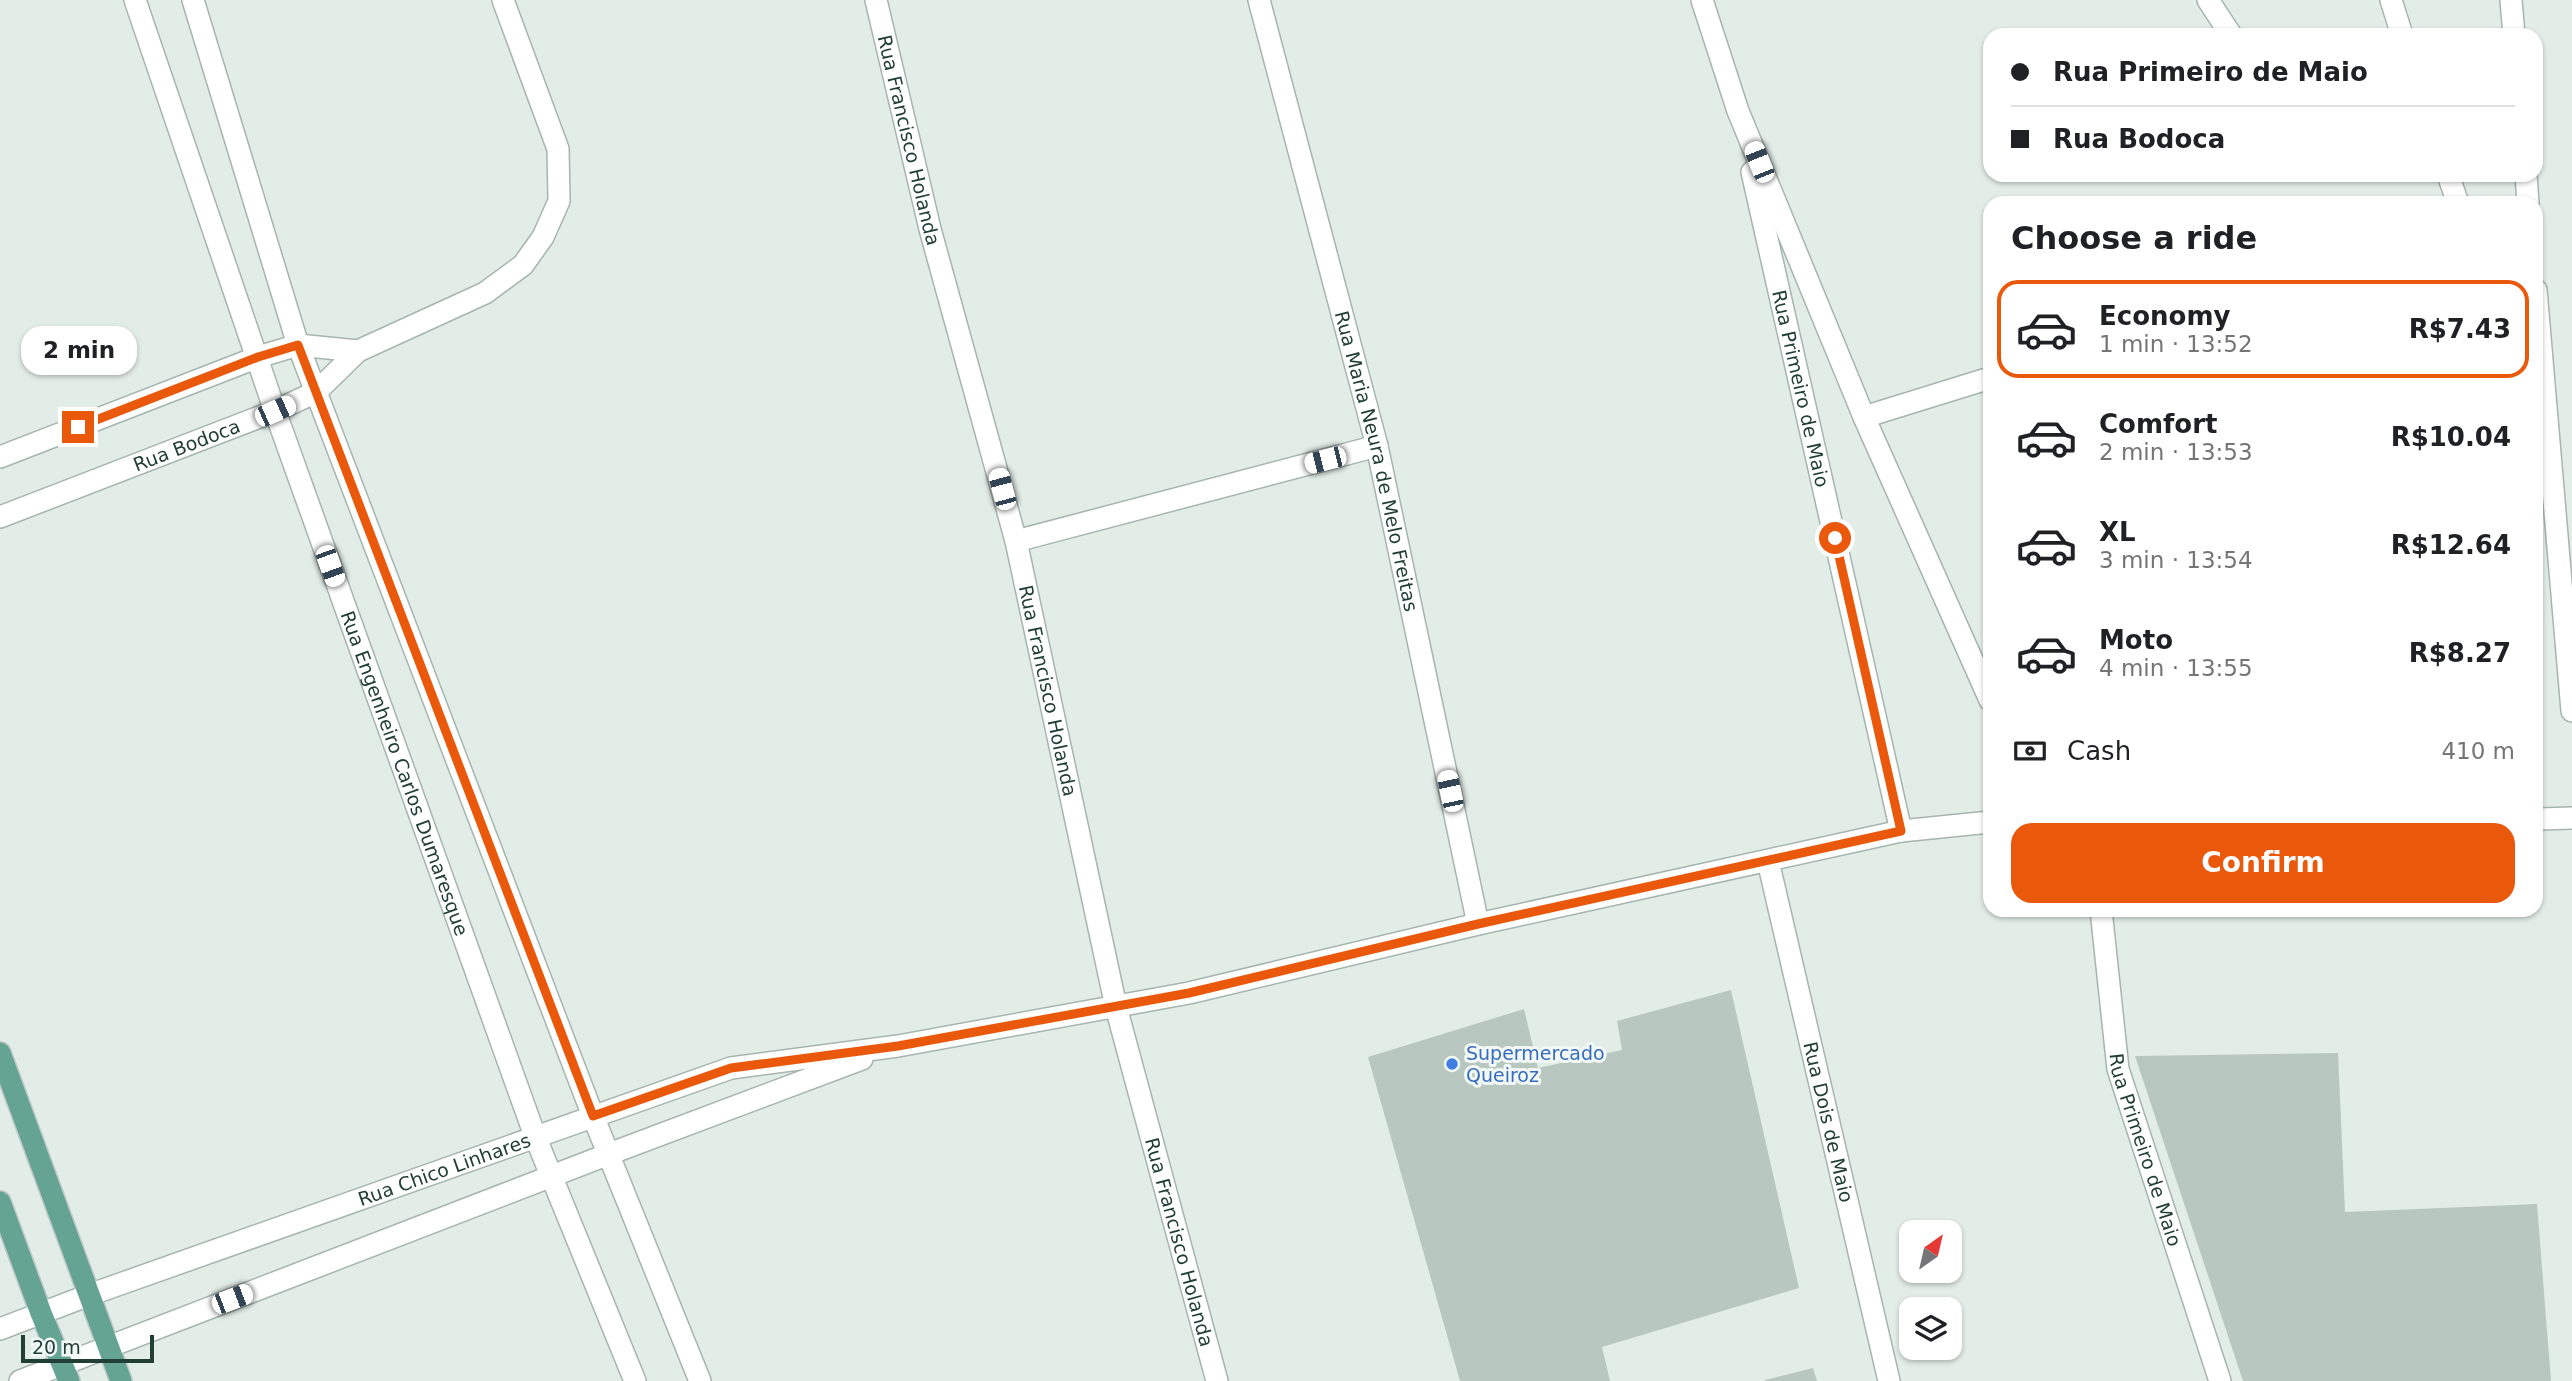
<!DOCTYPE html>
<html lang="en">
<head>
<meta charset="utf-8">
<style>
  body { margin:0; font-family:"DejaVu Sans",sans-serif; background:#f2f2f2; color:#202124; height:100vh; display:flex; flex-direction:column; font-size:26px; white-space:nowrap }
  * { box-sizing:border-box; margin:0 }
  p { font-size:23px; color:#757577 }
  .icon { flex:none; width:38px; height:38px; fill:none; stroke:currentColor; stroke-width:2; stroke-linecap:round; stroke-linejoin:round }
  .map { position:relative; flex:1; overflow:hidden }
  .panel { position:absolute; left:1983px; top:196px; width:560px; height:721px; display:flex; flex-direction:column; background:#fff; border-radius:21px; box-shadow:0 2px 5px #0004 }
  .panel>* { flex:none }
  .top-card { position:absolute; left:1983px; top:28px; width:560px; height:154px; border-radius:21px; box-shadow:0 2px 5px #0004; display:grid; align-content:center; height:154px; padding:0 28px; background:#fff }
  .needle { width:46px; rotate:34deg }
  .tools { position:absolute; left:1899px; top:1220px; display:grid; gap:14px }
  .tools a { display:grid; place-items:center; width:63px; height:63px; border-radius:14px; background:#fff; box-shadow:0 2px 5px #0004; font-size:35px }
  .scale { position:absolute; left:21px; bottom:18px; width:133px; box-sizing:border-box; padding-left:7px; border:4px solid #223f36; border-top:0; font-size:19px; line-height:24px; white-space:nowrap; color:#223f36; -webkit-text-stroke:5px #f3f9f6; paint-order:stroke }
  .end { position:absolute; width:32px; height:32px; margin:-16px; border:9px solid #ea580c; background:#fff; box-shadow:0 0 0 4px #fff }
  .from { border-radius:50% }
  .bubble { position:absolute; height:49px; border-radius:21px; background:#fff; box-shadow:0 2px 5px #0004; font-size:23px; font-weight:700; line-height:49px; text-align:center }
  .car { position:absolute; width:21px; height:42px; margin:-21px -10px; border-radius:9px; box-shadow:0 0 5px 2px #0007; background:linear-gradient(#fff 24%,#345 0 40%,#fff 0 76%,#345 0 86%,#fff 0) }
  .top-card b { display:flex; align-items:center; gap:24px; height:66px; font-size:26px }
  .top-card b+b { border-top:2px solid #e0e0e0 }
  .top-card i { width:18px; height:18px; background:#202124 }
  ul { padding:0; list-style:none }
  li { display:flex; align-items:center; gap:21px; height:98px; margin:0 14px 10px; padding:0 14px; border:4px solid transparent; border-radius:21px }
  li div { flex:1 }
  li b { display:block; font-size:26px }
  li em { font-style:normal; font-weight:700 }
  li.current { border-color:#ea580c }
  li>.icon { width:63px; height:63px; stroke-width:1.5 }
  h2 { padding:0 28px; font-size:32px; line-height:84px }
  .pay { display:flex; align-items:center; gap:18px; height:77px; padding:0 28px; font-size:26px }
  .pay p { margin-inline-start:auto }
  .button { display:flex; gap:14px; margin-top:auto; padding:14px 28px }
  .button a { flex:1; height:80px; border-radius:21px; background:#ea580c; color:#fff; font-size:28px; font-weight:700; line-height:80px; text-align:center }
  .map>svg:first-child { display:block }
  .building { fill:#b8c8c1 }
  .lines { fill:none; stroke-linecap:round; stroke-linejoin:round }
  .minor-casing { stroke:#a5b5af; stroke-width:24 }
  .major-casing { stroke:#c1c9c7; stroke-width:24 }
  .minor { stroke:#fff; stroke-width:21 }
  .major { stroke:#65a492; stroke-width:21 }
  .route { stroke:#ea580c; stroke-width:9 }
  .shop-dot { fill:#3f7fe0; stroke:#f3f9f6; stroke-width:2.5 }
  .labels { text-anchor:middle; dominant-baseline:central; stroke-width:6; stroke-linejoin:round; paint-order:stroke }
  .street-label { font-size:19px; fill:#223f36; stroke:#f3f9f6 }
  .shop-label { font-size:19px; fill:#366cbe; stroke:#f3f9f6; text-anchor:start }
</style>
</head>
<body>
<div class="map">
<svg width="2572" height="1381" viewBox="0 0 2572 1381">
  <rect width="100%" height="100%" fill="#e3ede8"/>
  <path class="building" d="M1731,990L1799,1288L1602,1347L1610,1381H1460L1368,1057L1524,1009L1538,1068L1622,1050L1617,1021Z
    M2338,1053L2345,1212L2537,1204L2551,1381H2243L2135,1056Z
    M1813,1368L1817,1381H1765V1380Z"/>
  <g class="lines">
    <g class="minor-casing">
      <g id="minor">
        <path id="s1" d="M135,0L275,411L535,1136L635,1381"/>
        <path d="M193,0L298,345L593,1116L700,1381"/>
        <path id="s2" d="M876,0L930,229L1016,541L1116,1007L1217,1381"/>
        <path id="s3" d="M1259,0L1377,446L1478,924"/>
        <path d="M1702,0L1738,111L1864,417L1990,700"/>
        <path d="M2208,0L2231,35"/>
        <path d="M2391,0L2402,35"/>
        <path d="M2511,0L2514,35"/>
        <path id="s4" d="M1752,172L1901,831"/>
        <path d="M2448,175L2458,203"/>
        <path d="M2526,175L2528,203"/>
        <path d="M2536,290L2572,711"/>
        <path d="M1864,417L1990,378"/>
        <path d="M0,457L258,357L298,345L358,351"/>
        <path id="s5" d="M0,517L275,411L316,392L358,351L485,293L523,265L543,237L559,201L558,149L503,0"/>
        <path d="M1016,541L1377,446"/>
        <path d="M2536,819L2572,818"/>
        <path id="s6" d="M1768,861L1889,1381"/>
        <path id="s7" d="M2101,910L2118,1069L2220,1381"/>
        <path id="s8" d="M0,1329L89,1295L731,1068L898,1046L1189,993L1478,924L1901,831L1990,822"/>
        <path d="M20,1381L609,1154L862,1059"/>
      </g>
    </g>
    <g class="major-casing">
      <path id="major" d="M0,1053L121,1381
        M0,1202L41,1313L69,1381"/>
    </g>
    <use href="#minor" class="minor"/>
    <use href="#major" class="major"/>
  </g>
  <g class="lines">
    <path class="route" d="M78,427L258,357L298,345L593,1116L731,1068L898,1046L1189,993L1478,924L1901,831L1835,538"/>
  </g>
  <circle class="shop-dot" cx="1452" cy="1064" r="7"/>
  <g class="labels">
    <g class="street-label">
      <text stroke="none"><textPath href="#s2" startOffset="144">Rua Francisco Holanda</textPath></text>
      <text stroke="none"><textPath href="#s4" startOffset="222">Rua Primeiro de Maio</textPath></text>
      <text stroke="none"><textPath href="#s5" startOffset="200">Rua Bodoca</textPath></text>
      <text stroke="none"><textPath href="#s3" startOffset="476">Rua Maria Neura de Melo Freitas</textPath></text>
      <text stroke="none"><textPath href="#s2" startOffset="712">Rua Francisco Holanda</textPath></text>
      <text stroke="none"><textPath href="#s1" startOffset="819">Rua Engenheiro Carlos Dumaresque</textPath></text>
      <text stroke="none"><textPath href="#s6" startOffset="268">Rua Dois de Maio</textPath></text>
      <text stroke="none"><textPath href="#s7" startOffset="245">Rua Primeiro de Maio</textPath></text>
      <text stroke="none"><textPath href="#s8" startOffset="472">Rua Chico Linhares</textPath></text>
      <text stroke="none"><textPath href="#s2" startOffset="1279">Rua Francisco Holanda</textPath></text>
    </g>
    <g class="shop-label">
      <text x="1466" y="1053">Supermercado<tspan x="1466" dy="22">Queiroz</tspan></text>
    </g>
  </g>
</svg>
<div class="tools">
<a><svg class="needle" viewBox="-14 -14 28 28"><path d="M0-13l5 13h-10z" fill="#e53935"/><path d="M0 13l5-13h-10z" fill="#757577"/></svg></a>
<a><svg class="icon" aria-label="layers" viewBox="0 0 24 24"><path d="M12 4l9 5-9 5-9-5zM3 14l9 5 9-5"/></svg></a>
</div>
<div class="scale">20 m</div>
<i class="end from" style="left:1835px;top:538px"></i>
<i class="end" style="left:78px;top:427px"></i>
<div class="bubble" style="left:21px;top:326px;width:116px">2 min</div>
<i class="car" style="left:1759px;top:162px;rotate:338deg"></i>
<i class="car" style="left:275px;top:411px;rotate:66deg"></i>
<i class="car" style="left:1325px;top:460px;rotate:256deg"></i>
<i class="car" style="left:1002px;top:489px;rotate:345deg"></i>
<i class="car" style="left:330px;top:566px;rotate:160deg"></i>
<i class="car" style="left:1450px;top:791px;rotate:348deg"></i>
<i class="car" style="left:232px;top:1299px;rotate:69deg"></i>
<div class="top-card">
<b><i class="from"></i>Rua Primeiro de Maio</b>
<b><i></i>Rua Bodoca</b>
</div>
<section class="panel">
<h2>Choose a ride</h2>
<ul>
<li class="current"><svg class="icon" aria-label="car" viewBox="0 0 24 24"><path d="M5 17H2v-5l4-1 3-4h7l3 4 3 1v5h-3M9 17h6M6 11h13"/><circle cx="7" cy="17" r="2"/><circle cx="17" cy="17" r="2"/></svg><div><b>Economy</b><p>1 min · 13:52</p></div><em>R$7.43</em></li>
<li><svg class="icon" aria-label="car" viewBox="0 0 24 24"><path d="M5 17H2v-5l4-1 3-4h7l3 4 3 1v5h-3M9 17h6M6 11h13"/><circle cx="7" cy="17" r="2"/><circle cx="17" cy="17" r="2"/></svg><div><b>Comfort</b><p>2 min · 13:53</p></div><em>R$10.04</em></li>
<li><svg class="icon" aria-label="car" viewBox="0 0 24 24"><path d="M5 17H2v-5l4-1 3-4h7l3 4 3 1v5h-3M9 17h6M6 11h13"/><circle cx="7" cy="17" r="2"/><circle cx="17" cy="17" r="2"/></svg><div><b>XL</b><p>3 min · 13:54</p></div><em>R$12.64</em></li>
<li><svg class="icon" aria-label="car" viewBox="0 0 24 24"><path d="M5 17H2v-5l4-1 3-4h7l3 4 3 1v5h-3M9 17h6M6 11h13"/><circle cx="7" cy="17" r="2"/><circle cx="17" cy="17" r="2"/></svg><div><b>Moto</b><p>4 min · 13:55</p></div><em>R$8.27</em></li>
</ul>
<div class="pay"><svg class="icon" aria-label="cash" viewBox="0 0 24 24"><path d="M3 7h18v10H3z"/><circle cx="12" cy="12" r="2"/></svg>Cash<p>410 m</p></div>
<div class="button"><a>Confirm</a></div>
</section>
</div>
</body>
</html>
